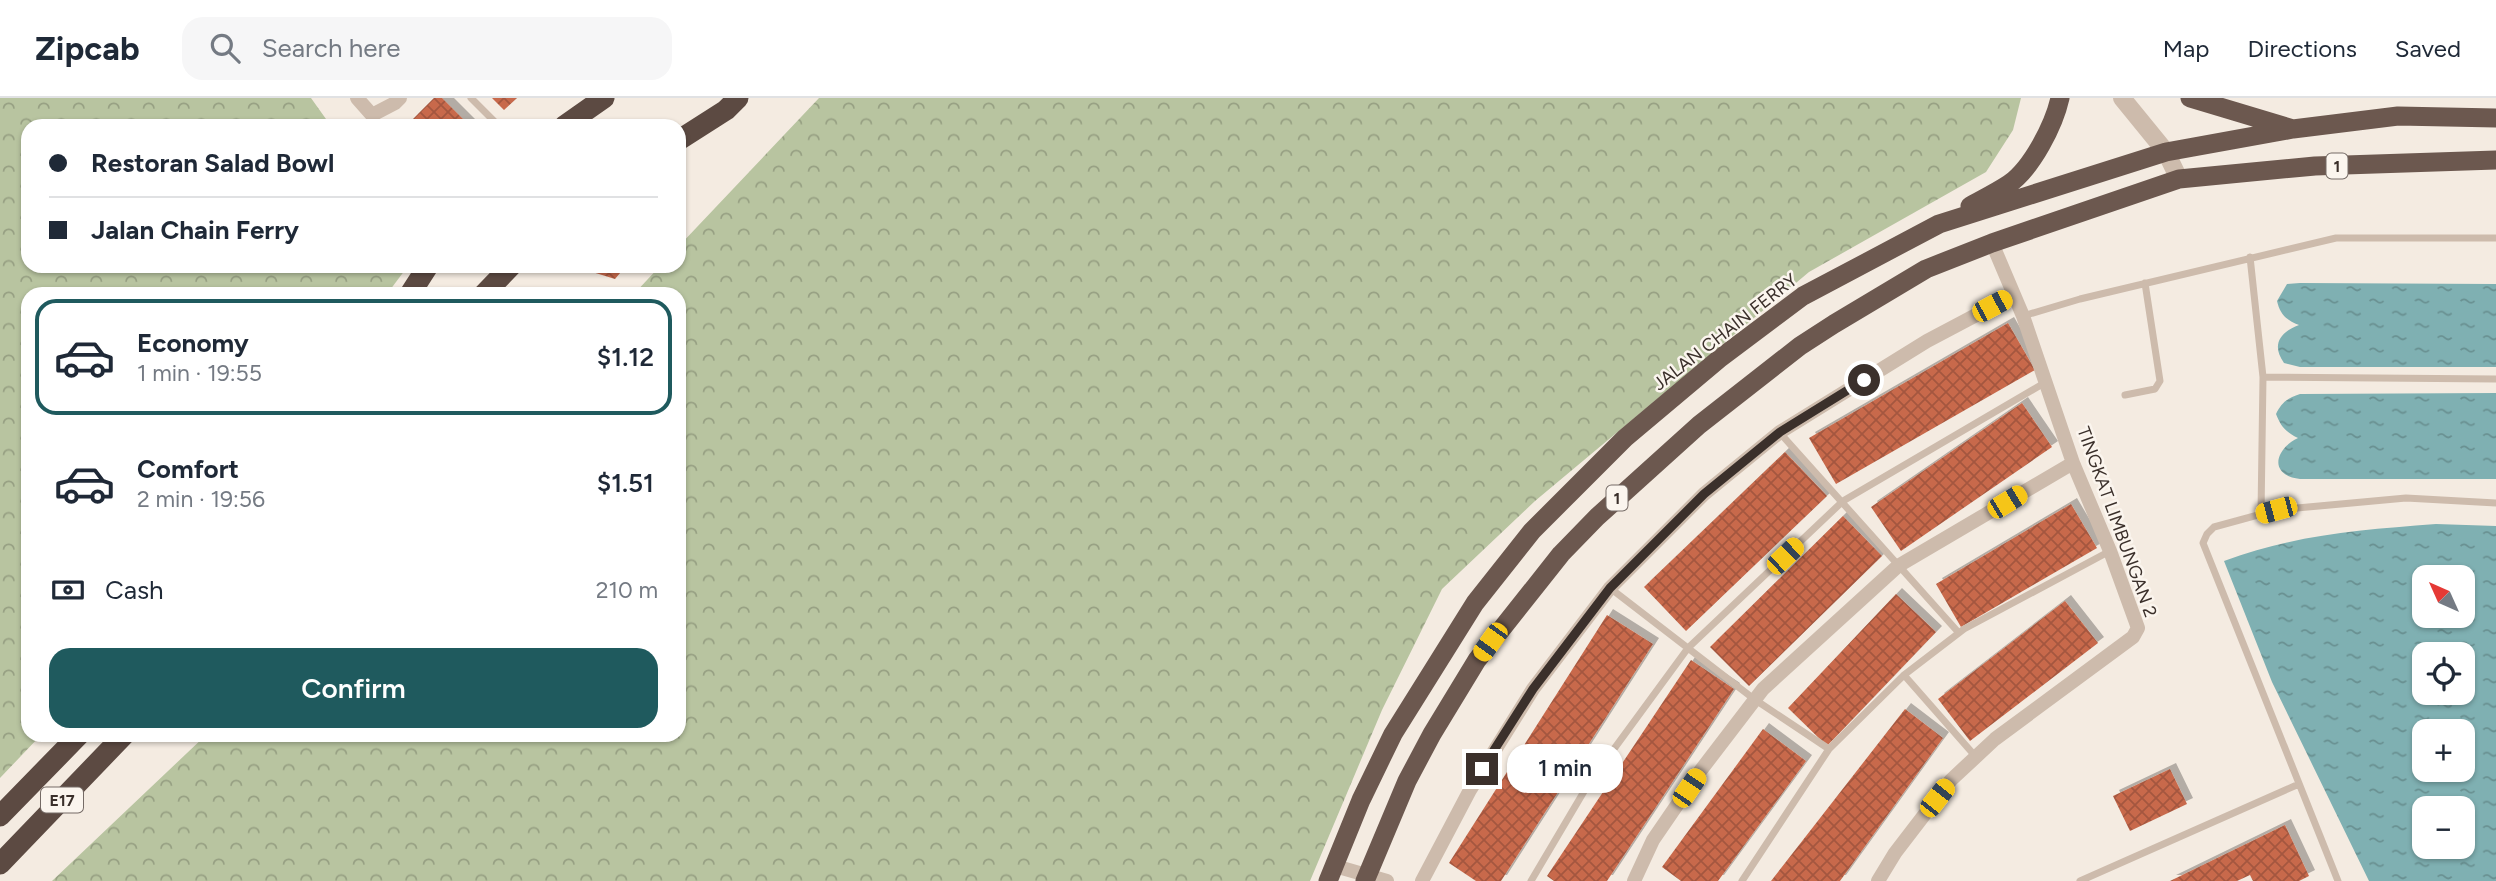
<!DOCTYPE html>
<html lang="en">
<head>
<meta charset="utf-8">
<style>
  body { margin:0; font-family:Figtree,sans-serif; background:#f6f6f7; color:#1f2937; height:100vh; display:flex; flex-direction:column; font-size:26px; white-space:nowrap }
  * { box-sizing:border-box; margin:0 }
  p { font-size:23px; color:#747a83 }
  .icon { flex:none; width:38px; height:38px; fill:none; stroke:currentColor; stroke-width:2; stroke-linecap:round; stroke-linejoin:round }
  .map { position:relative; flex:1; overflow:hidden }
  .panel { position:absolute; left:21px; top:189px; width:665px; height:455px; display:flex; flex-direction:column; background:#fff; border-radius:21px; box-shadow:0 2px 5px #0004 }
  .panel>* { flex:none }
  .top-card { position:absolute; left:21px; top:21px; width:665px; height:154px; border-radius:21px; box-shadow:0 2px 5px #0004; display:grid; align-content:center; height:154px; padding:0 28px; background:#fff }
  .needle { width:46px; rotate:315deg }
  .fabs { position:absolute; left:2412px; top:467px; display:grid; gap:14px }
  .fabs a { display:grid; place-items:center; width:63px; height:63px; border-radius:14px; background:#fff; box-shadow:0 2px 5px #0004; font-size:35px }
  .end { position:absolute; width:32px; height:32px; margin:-16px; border:9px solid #3b302b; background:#fff; box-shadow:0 0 0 4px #fff }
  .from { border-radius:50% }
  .bubble { position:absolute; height:49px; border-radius:21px; background:#fff; box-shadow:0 2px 5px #0004; font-size:23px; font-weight:600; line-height:49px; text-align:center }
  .car { position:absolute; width:21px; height:42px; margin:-21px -10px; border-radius:9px; box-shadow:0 0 5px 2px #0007; background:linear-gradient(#f5c518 24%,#345 0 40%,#f5c518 0 76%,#345 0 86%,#f5c518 0) }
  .top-card b { display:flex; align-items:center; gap:24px; height:66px; font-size:26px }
  .top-card b+b { border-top:2px solid #e0e1e3 }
  .top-card i { width:18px; height:18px; background:#1f2937 }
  ul { padding:12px 0 0; list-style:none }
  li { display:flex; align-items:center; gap:21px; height:116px; margin:0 14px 10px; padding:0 14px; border:4px solid transparent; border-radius:21px }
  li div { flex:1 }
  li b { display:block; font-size:26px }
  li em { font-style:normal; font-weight:600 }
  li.current { border-color:#1f5a5e }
  li>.icon { width:63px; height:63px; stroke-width:1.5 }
  .pay { display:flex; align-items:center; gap:18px; height:77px; padding:0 28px; font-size:26px }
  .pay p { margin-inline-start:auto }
  .button { display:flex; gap:14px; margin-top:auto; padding:14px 28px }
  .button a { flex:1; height:80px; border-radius:21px; background:#1f5a5e; color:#fff; font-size:28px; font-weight:600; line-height:80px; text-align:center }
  header { display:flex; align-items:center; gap:42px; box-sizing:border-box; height:98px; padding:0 35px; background:#fff; border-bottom:2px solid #e0e1e3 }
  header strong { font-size:33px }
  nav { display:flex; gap:38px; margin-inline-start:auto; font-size:24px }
  .search { width:490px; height:63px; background:#f6f6f7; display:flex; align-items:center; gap:18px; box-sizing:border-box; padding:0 24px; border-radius:21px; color:#747a83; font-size:26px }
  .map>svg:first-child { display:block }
  .forest { fill:url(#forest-crowns) }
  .water { fill:url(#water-ripples); fill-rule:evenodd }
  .building { fill:url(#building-cross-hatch); filter:url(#shadow) }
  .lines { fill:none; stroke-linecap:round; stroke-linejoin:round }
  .service { stroke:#cdbbac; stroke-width:7 }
  .minor { stroke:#cdbbac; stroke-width:14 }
  .tertiary { stroke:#cdbbac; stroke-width:18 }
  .trunk { stroke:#6c584f; stroke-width:19 }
  .motorway { stroke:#5c4a42; stroke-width:21 }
  .route { stroke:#3b302b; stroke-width:9 }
  .labels { text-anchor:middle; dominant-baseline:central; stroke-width:5; stroke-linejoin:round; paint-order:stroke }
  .shield { fill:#fbf5ee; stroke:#756b66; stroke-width:2 }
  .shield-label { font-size:16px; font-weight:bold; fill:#3b302b }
  .street-label { font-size:18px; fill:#3b302b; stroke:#fbf5ee }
</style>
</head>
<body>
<header>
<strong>Zipcab</strong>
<div class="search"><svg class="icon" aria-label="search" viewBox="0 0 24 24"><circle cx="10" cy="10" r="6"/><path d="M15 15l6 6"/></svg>Search here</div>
<nav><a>Map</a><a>Directions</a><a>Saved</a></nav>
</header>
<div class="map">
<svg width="2496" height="783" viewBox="0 0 2496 783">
  <defs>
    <pattern id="forest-crowns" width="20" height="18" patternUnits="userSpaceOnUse" patternTransform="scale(1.75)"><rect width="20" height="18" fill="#b8c4a0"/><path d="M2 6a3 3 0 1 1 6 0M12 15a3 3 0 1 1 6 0" fill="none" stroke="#97a083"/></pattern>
    <pattern id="water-ripples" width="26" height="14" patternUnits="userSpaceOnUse" patternTransform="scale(1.75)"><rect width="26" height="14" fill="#7fb0b2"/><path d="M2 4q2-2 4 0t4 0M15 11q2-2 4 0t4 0" fill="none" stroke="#699091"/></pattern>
    <pattern id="building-cross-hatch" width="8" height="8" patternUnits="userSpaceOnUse" patternTransform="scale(1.75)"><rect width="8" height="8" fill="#c8694b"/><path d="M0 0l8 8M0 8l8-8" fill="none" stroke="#a4573f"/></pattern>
    <filter id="shadow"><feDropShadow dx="6" dy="-6" stdDeviation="0" flood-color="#0004"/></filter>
  </defs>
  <rect width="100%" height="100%" fill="#f4ebe1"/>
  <path class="forest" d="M0,0H311L331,28H28V168H408L387,196H28V637H41L0,680Z
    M819,0H2021L2013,32L1986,74L1809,174L1535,403L1442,491L1382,612L1310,783H52L206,637H679V196H634L660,168H679V148Z"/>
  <path class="water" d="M2300,185L2496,186V269H2300L2284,265C2271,247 2280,234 2299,227C2286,222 2280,216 2277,203L2287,186Z
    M2496,295V381H2300C2268,377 2275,351 2298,340C2286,334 2281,329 2276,316C2282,304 2288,300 2300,296Z
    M2436,426L2496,428V783H2369L2272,584L2224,463C2298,436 2359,432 2436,426ZM2424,480H2462V518H2424ZM2424,556H2462V595H2424ZM2424,634H2462V672H2424ZM2424,710H2462V749H2424Z"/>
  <path class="building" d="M434,0H442L470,28H418L412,22Z
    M492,0H517L504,12Z
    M573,168H626L615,181Z
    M2008,225L2035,272L1836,386L1809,340Z
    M2022,305L2052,349L1901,453L1871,409Z
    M1785,354L1827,398L1686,533L1644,489Z
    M2071,406L2097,450L1961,529L1936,486Z
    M1843,418L1882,458L1749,588L1710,549Z
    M1896,496L1936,534L1827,648L1788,610Z
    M2065,503L2098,545L1970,643L1938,601Z
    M1607,517L1653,546L1501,783H1476L1449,765Z
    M1691,562L1734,591L1607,783H1554L1547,778Z
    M1905,611L1943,640L1840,783H1771Z
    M1763,631L1806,663L1718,783H1681L1662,769Z
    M2170,671L2187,706L2130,733L2113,698Z
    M2285,727L2309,778L2299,783H2253L2250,777L2237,783H2170Z"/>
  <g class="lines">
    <path class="service" d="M471,0L499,28
      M2250,159L2263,279L2261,416L2264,415
      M2023,218L2080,201L2336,140H2496
      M2263,279L2496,281
      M2125,297L2155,291L2160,283L2145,185
      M1780,335L1959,535
      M1610,490L1754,601L1829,651
      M1904,577L1976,659
      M1531,783L1589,685L1688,550L1843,403L2046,284
      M1742,783L1829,651L1904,577L1964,531L2110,453
      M2080,783L2299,686
      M2338,783L2203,445L2207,436L2214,429L2276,412L2406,400L2496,405"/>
    <path class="minor" d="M357,0L372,17L395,5L400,0
      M1335,768L1387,783
      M1422,783L1470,692L1533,591L1610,490L1704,396L1780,334L1927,243L2014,197
      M1634,783L1653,742L1701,672L1763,591L1898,468L2073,365
      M1878,783L1895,755L1951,682L1995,641L2133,539L2138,530L2110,453L2073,365L2023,218L1992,145"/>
    <path class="tertiary" d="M2122,0L2166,54L2179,81"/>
    <path class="trunk" d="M2190,0L2290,30
      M1970,108C1983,101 1997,94 2009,86C2032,70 2054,27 2060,0
      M1328,783L1361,702L1393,636L1475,505L1532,433L1625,340L1719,261L1803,198L1939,126L2166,54L2293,31L2398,18L2496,20
      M1365,783L1407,683L1432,636L1477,562L1561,456L1597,419L1699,327L1800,248L1834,226L1926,171L1992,145L2179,81L2315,68L2496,62"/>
    <path class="motorway" d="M564,28L604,0
      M679,42L726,12L738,0
      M410,196L428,168
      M484,196L511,168
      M0,718L79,637
      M0,766L124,637"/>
  </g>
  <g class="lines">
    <path class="route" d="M1482,671L1533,591L1610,490L1704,396L1780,334L1864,282"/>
  </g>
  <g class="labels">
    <g class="shield">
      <rect x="2326.5" y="55.5" width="21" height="25" rx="5"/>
      <rect x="1606.5" y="387.5" width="21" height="25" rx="5"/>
      <rect x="41" y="689.5" width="42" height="25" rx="5"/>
    </g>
    <g class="shield-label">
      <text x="2337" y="68">1</text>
      <text x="1617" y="400">1</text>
      <text x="62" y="702">E17</text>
    </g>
    <g class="street-label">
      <text transform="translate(1725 234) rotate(-38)">JALAN CHAIN FERRY</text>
      <text transform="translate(2117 424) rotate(70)">TINGKAT LIMBUNGAN 2</text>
    </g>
  </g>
</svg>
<div class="fabs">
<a><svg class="needle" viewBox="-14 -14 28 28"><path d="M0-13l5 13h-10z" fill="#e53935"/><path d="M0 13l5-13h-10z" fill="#747a83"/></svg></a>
<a><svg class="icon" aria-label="locate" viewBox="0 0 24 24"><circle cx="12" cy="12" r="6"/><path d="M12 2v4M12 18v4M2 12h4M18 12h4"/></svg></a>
<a>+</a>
<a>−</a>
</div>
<i class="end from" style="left:1864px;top:282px"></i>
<i class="end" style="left:1482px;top:671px"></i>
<div class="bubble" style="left:1507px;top:646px;width:116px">1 min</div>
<i class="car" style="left:1992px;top:208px;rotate:62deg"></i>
<i class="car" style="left:2007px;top:404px;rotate:59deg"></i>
<i class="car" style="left:2276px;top:412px;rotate:255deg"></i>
<i class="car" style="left:1785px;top:458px;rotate:46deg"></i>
<i class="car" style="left:1490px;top:544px;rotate:216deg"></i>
<i class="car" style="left:1689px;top:690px;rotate:34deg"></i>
<i class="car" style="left:1937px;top:700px;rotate:38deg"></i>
<div class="top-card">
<b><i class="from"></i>Restoran Salad Bowl</b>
<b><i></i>Jalan Chain Ferry</b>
</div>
<section class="panel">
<ul>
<li class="current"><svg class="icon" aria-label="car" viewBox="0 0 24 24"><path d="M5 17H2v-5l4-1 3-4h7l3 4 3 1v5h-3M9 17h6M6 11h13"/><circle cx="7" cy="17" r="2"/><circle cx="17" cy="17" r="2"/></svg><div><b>Economy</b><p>1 min · 19:55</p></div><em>$1.12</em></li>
<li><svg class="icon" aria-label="car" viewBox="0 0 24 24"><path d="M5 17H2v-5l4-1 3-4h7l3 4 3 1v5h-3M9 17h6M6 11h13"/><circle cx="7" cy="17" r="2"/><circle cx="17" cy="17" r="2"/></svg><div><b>Comfort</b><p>2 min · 19:56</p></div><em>$1.51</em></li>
</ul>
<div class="pay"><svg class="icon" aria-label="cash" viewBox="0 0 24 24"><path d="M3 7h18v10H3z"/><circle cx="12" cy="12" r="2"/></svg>Cash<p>210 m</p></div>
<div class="button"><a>Confirm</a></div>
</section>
</div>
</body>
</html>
